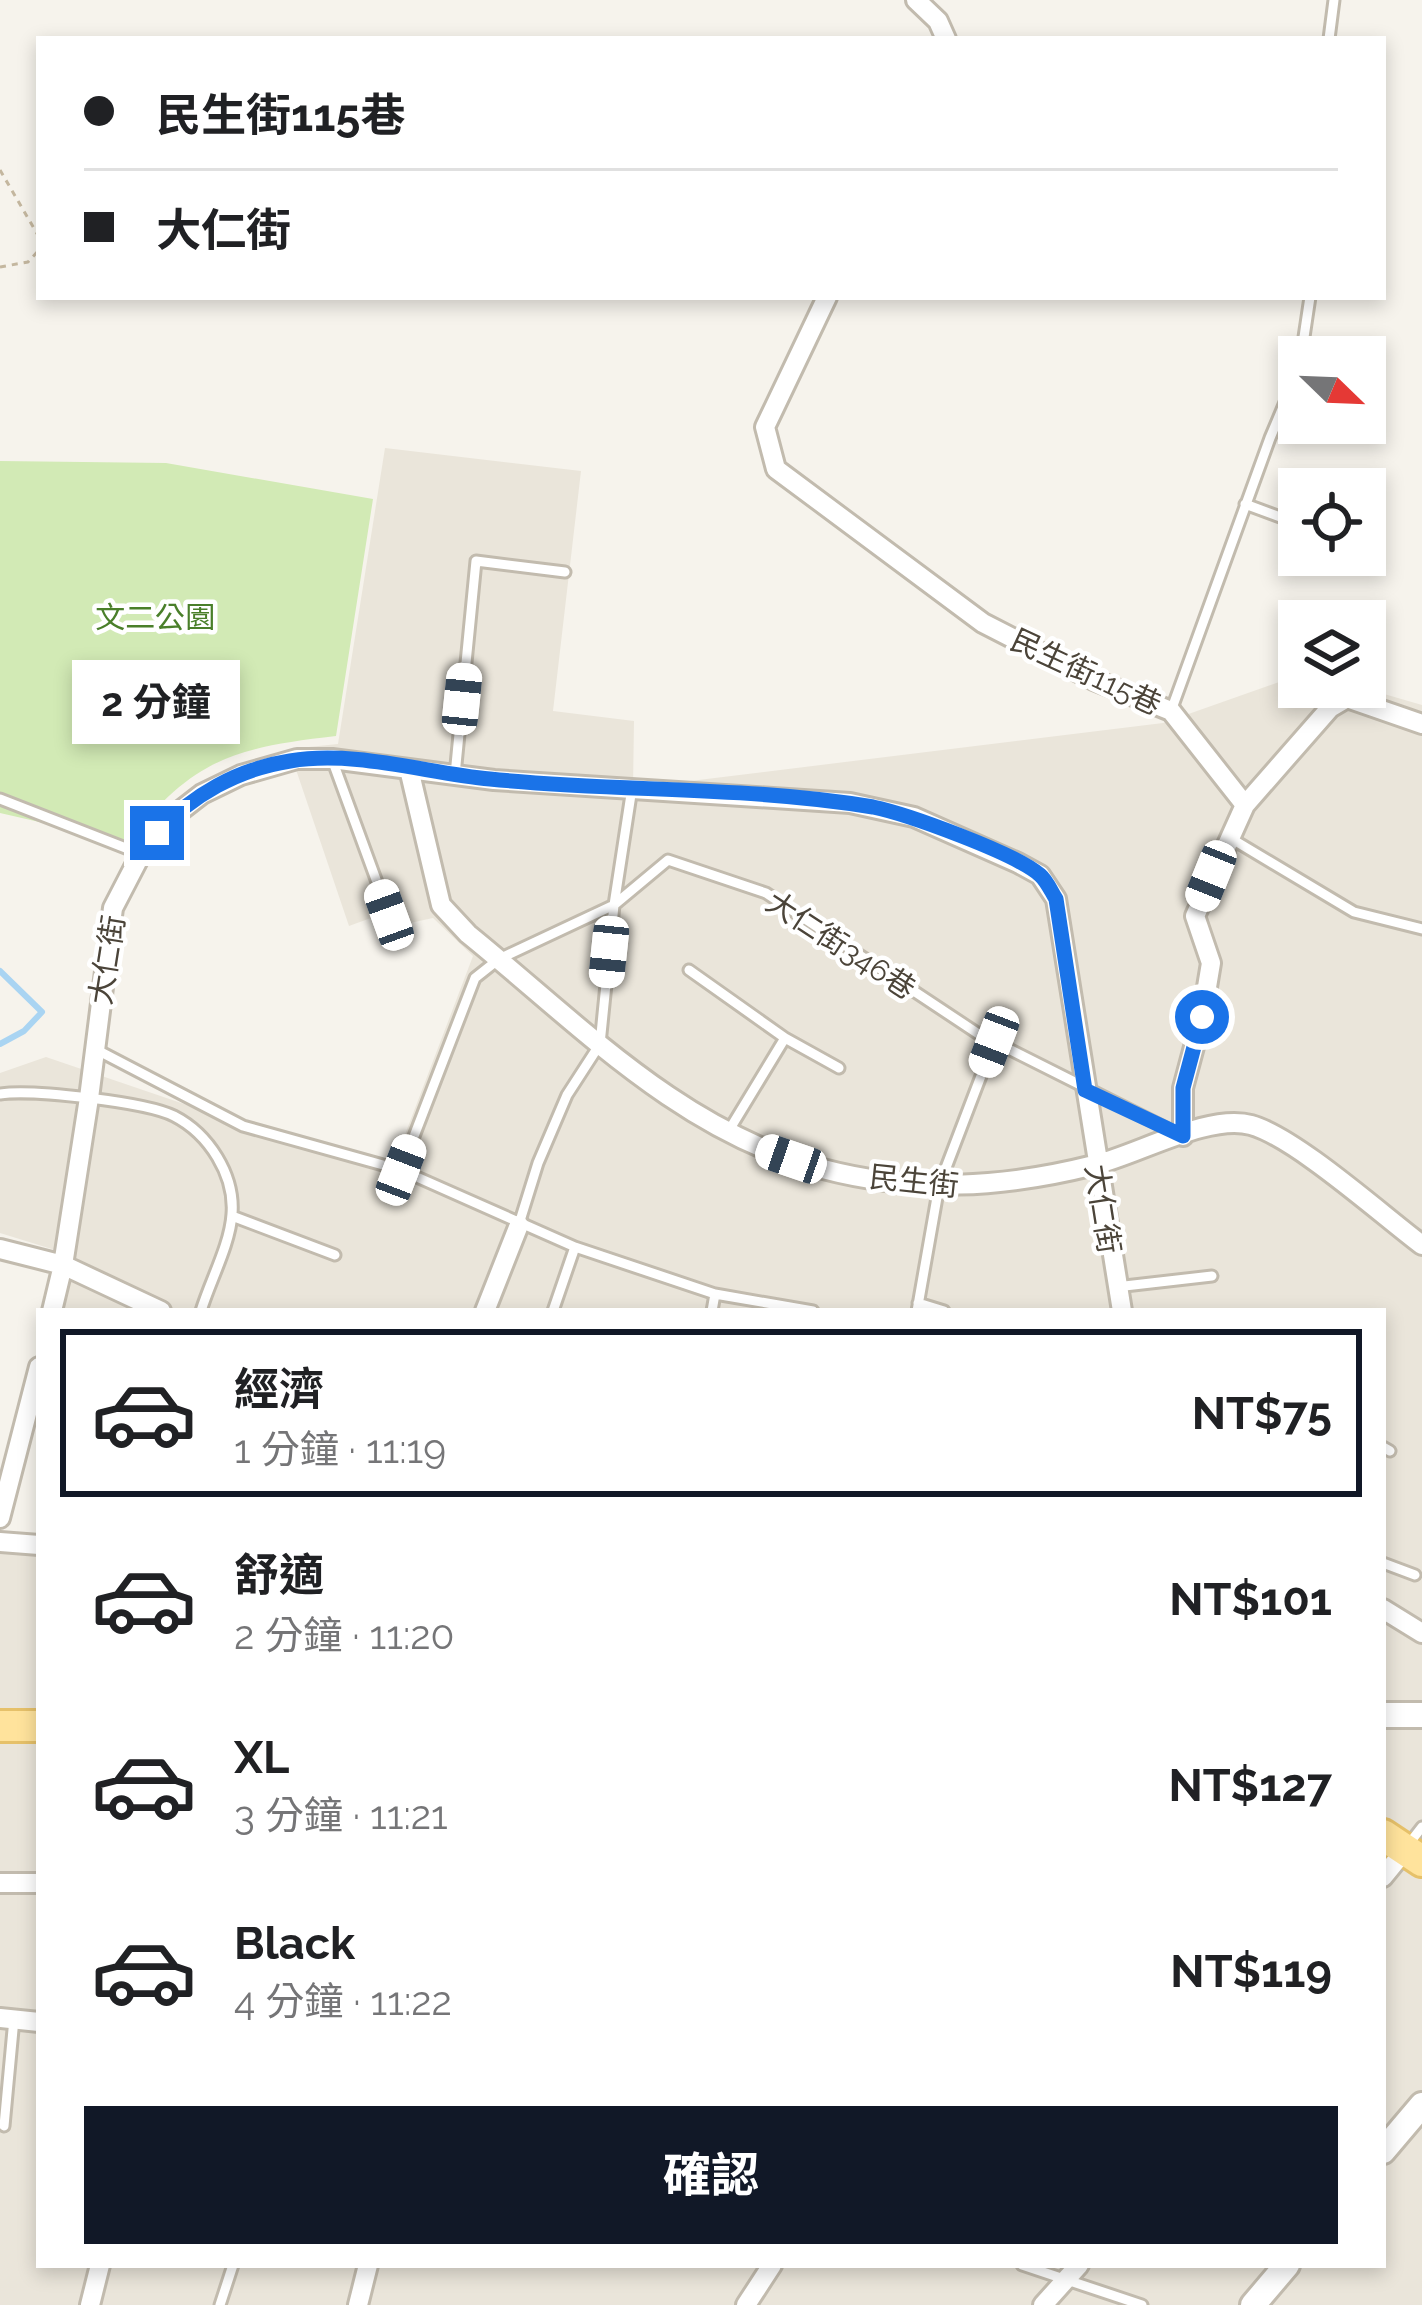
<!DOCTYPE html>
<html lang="zh-TW">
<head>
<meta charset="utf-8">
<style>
  body { margin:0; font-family:Raleway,"Noto Sans TC",sans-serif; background:#f2f2f2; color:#202124; height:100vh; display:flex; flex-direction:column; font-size:45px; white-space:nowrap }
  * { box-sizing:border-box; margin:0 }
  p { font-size:39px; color:#757577 }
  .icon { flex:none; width:66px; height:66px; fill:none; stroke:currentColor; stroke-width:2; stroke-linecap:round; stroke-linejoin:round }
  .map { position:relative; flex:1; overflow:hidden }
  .panel { position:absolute; left:36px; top:1308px; width:1350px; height:960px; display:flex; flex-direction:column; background:#fff; border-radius:0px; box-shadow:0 6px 18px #0003 }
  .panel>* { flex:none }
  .guide { position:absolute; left:36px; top:36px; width:1350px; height:264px; border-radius:0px; box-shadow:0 6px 18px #0003; display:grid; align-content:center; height:264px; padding:0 48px; background:#fff }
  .needle { width:78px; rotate:113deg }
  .buttons { position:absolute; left:1278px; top:336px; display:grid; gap:24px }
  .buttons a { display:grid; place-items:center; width:108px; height:108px; border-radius:0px; background:#fff; box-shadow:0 6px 18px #0003; font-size:60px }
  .end { position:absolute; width:54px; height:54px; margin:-27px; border:15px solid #1a73e8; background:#fff; box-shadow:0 0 0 6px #fff }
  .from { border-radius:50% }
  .bubble { position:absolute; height:84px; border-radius:0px; background:#fff; box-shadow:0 6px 18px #0003; font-size:39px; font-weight:700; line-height:84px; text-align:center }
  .car { position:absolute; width:36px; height:72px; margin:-36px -18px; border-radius:15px; box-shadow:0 0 9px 3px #0007; background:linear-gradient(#fff 24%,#345 0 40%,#fff 0 76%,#345 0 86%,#fff 0) }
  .guide b { display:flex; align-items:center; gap:42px; height:114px; font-size:45px }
  .guide b+b { border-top:3px solid #e0e0e0 }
  .guide i { width:30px; height:30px; background:#202124 }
  ul { padding:21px 0 0; list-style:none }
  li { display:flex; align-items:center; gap:36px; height:168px; margin:0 24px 18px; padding:0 24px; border:6px solid transparent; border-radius:0px }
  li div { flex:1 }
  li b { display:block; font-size:45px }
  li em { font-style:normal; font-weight:700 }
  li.on { border-color:#111827 }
  li>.icon { width:108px; height:108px; stroke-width:1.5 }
  .button { display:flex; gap:24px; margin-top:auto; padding:24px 48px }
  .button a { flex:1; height:138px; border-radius:0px; background:#111827; color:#fff; font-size:48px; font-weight:700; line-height:138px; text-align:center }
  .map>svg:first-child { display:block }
  .residential { fill:#eae5da }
  .green { fill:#d2eab5 }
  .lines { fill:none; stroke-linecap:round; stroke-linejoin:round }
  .stream { stroke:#a9d4f2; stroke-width:6 }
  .service-casing { stroke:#c2bbae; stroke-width:15 }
  .minor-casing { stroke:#c2bbae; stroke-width:24 }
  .tertiary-casing { stroke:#c2bbae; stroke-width:30 }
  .primary-casing { stroke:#e6c16a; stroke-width:36 }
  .path { stroke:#c4b79f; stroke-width:3; stroke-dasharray:6 6; stroke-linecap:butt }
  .service { stroke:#fff; stroke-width:9 }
  .minor { stroke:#fff; stroke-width:18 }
  .tertiary { stroke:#fff; stroke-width:24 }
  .primary { stroke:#ffe39c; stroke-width:30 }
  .route { stroke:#1a73e8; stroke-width:15 }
  .labels { text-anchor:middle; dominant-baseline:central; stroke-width:9; stroke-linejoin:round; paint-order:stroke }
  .park-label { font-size:30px; fill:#4a7f2a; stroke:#fff }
  .street-label { font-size:30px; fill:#4b4439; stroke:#fff }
</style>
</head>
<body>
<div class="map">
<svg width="1422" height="2305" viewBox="0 0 1422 2305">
  <rect width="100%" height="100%" fill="#f6f3ec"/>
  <path class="residential" d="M385,448L581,471L553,711L634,721L633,788L1163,723L1299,675V687H1360L1422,705V2305H0V1533L39,1534V2265H1383V1311H42L55,1250L0,1233V1073L46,1057L390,1174L473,956L433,918L396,926L379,915L349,926L289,749L338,744Z"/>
  <path class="green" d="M0,461L166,463L373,499L336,736C232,748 194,759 127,842L0,813Z"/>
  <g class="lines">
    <path class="stream" d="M0,971L42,1012L24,1031L0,1044"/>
    <g class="service-casing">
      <path id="service" d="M1329,39L1334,0
        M1301,357L1310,297
        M1245,504L1299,524
        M1348,555L1356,568
        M1171,711L1270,438L1299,369
        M333,762L389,915
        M455,775L476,561L565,572
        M0,799L141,854
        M1232,839L1354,912L1422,929
        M689,970L785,1038L728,1132
        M785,1038L839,1068
        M97,1050L243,1126L401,1170L575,1247L715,1294
        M0,1094C31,1089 146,1102 174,1116C209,1134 235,1175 232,1214C230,1245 210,1281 201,1311
        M401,1170L475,978L499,959L614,905L668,860L766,893L977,1033L1178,1134
        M232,1216L335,1255
        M519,1224L538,1163L567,1095L600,1044L614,905L632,788
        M1116,1287L1212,1276
        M918,1303L944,1311
        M553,1311L575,1247
        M712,1311L715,1294L813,1311
        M917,1311L939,1186L994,1042
        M1383,1447L1390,1451
        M1383,1563L1415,1575
        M1408,1845L1422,1827
        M4,2126L14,2019
        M1022,2265L1142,2305
        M220,2305L233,2265"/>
    </g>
    <g class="minor-casing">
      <path id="minor" d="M916,0L938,21L946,39
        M827,297L765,427L776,469L983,623L1094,680L1171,711L1245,805
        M409,769L441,905L468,934C579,1024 681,1132 823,1169C914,1193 1003,1188 1094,1165C1137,1155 1209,1113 1251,1125C1295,1137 1382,1215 1422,1245
        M1183,1136V1088L1202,1017L1211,963L1195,916L1245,805L1330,708L1347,698L1422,724
        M0,1249L63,1265L161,1311
        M52,1311L63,1265L89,1098L113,908L141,854L171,818L202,794L241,775L297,759H332L494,780L850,803L914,817L1018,863L1040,875L1056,899L1122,1311
        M485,1311L519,1225
        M0,1518L39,1367
        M0,1542L39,1545
        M1383,1609L1422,1633
        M1383,1877L1405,1850
        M0,1883H39
        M0,2018L39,2022
        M90,2305L100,2265
        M358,2305L368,2265
        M746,2305L772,2265
        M1043,2305L1079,2265"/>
    </g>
    <g class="tertiary-casing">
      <path id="tertiary" d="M1383,1715H1422
        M1383,2151L1422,2105
        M1253,2305L1287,2265"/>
    </g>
    <g class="primary-casing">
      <path id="primary" d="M0,1726H39
        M1383,1835L1422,1861"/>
    </g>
    <path class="path" d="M0,170L39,237
      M0,267L28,262L39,250"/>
    <use href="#service" class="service"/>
    <use href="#minor" class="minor"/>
    <use href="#tertiary" class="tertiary"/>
    <use href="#primary" class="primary"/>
  </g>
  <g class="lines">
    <path class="route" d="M157,833C192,795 238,769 290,761C355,750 426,773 490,779C617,792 747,786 873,807C907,814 1015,853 1040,875C1047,881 1051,891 1056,899L1085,1090L1183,1136V1088L1202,1017"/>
  </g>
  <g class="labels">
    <g class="park-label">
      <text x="155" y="617">文二公園</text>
    </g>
    <g class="street-label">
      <text transform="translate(1086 672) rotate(25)">民生街115巷</text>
      <text transform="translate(841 945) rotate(33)">大仁街346巷</text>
      <text transform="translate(107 960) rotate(-81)">大仁街</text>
      <text transform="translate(914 1181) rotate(6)">民生街</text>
      <text transform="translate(1103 1209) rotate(81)">大仁街</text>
    </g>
  </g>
</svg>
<div class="buttons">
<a><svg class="needle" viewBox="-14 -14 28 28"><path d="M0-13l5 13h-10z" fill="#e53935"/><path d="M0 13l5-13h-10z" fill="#757577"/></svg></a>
<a><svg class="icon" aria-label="locate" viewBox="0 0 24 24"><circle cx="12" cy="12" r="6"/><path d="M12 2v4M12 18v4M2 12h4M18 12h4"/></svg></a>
<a><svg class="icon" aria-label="layers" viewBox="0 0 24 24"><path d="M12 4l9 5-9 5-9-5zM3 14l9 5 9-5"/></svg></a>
</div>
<i class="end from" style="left:1202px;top:1017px"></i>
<i class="end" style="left:157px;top:833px"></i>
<div class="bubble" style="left:72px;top:660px;width:168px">2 分鐘</div>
<i class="car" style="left:462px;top:699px;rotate:6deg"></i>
<i class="car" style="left:1211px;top:876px;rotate:202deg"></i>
<i class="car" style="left:389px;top:915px;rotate:340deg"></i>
<i class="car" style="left:609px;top:952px;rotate:186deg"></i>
<i class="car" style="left:994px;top:1042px;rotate:201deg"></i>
<i class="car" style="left:791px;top:1159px;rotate:289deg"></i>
<i class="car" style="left:401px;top:1170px;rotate:21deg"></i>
<div class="guide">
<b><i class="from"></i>民生街115巷</b>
<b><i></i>大仁街</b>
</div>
<section class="panel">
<ul>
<li class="on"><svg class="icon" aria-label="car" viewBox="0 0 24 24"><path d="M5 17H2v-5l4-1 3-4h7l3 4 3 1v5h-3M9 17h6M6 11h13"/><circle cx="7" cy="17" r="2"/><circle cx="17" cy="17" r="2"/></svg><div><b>經濟</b><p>1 分鐘 · 11:19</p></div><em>NT$75</em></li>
<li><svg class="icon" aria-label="car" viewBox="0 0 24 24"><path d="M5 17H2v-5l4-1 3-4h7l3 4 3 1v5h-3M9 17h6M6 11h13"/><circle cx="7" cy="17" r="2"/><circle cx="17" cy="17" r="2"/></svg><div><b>舒適</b><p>2 分鐘 · 11:20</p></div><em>NT$101</em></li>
<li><svg class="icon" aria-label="car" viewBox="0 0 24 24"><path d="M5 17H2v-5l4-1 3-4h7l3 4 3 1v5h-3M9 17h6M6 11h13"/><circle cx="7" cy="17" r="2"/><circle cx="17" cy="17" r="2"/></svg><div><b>XL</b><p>3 分鐘 · 11:21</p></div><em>NT$127</em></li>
<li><svg class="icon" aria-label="car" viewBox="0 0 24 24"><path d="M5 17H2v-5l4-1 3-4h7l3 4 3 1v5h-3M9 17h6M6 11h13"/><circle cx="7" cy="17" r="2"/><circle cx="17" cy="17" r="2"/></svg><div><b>Black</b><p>4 分鐘 · 11:22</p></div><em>NT$119</em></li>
</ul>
<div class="button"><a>確認</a></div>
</section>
</div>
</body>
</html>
